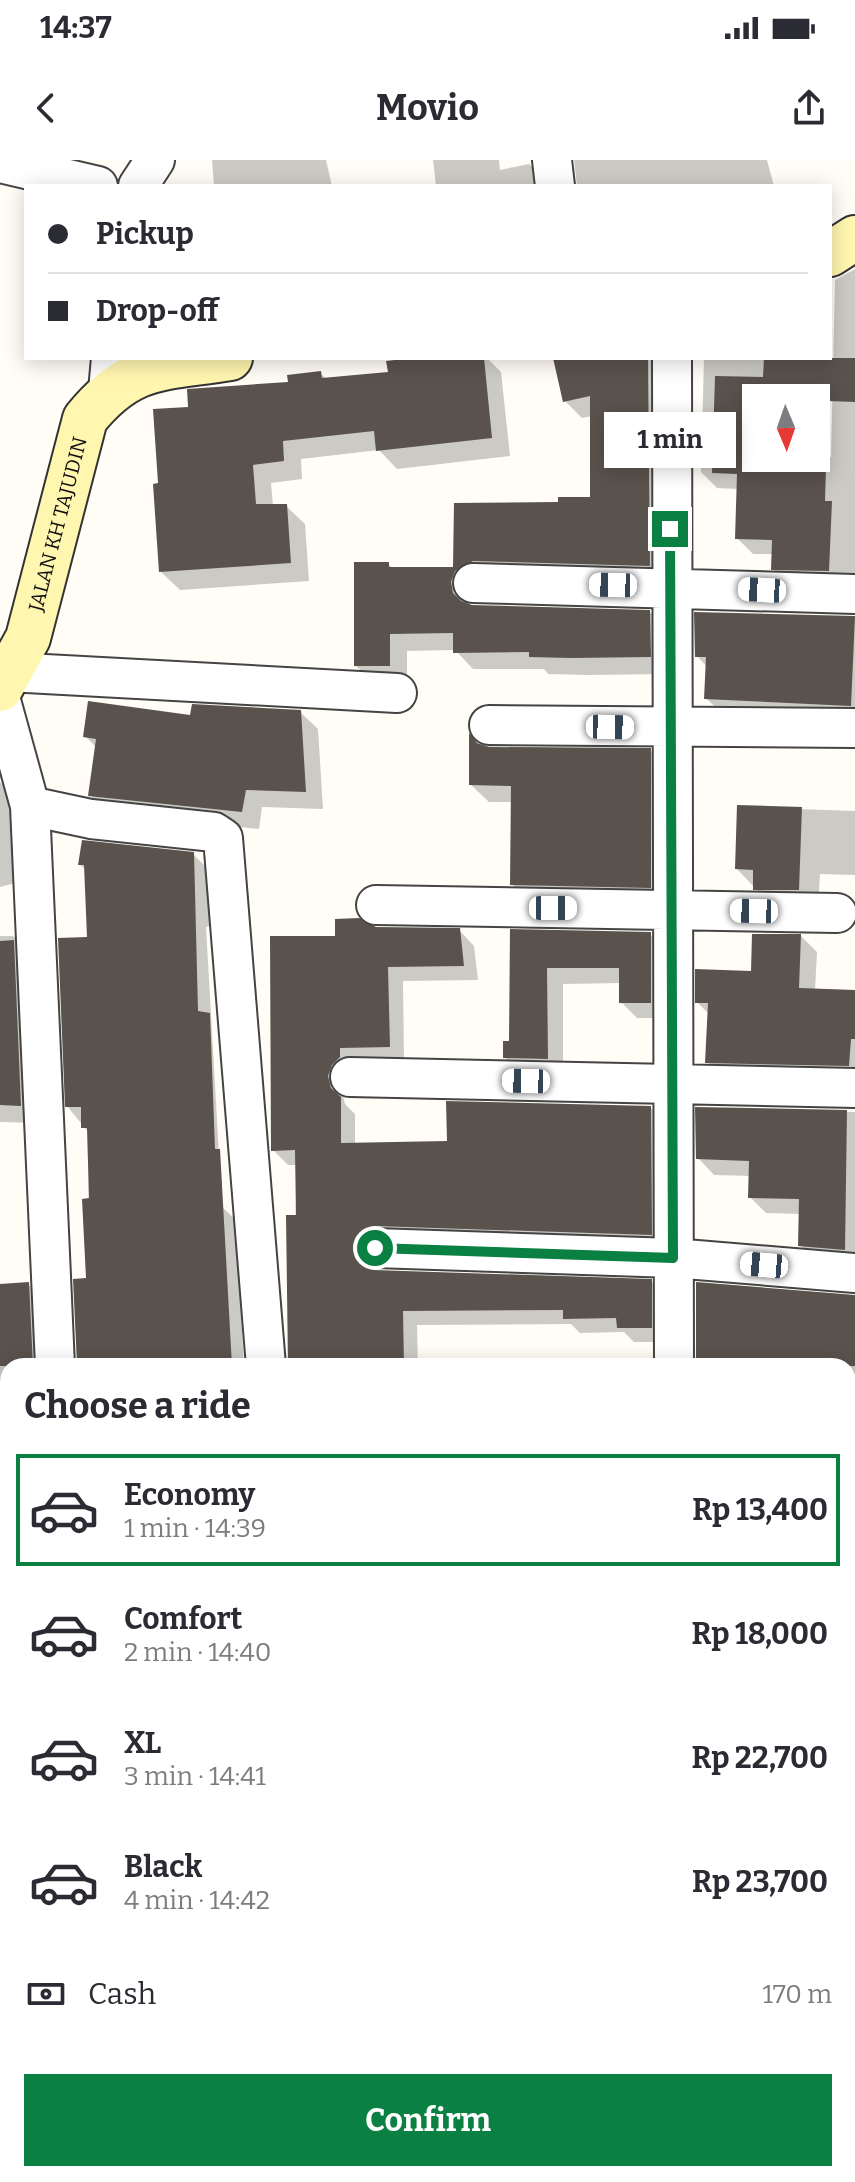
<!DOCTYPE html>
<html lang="en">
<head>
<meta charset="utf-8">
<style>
  body { margin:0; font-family:Bitter,serif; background:#f7f7f7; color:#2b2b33; height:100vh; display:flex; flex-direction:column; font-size:30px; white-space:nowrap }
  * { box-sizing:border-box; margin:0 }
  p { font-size:26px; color:#7c7c81 }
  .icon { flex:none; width:44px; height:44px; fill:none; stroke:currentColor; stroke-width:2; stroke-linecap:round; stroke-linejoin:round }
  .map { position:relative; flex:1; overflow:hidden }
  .panel { position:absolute; left:0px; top:1198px; width:856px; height:824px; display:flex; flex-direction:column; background:#fff; border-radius:24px 24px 0 0; box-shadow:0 4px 20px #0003 }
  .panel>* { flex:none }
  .guide { position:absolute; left:24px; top:24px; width:808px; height:176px; border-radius:0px; box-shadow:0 4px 20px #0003; display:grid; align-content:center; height:176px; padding:0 24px; background:#fff }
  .needle { width:52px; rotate:178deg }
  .fabs { position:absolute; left:742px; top:224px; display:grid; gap:16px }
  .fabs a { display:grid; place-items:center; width:88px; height:88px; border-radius:0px; background:#fff; box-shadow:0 4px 20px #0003; font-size:40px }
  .end { position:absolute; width:36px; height:36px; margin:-18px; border:10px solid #0b8043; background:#fff; box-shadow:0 0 0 4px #fff }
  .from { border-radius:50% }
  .bubble { position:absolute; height:56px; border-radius:0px; background:#fff; box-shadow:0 4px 20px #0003; font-size:26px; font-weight:700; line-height:56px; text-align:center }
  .car { position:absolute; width:24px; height:48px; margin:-24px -12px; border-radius:10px; box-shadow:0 0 6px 2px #0007; background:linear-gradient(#fff 24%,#345 0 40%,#fff 0 76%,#345 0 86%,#fff 0) }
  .guide b { display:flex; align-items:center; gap:28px; height:76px; font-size:30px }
  .guide b+b { border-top:2px solid #e1e1e2 }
  .guide i { width:20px; height:20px; background:#2b2b33 }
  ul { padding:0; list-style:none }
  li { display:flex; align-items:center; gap:24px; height:112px; margin:0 16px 12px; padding:0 8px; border:4px solid transparent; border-radius:0px }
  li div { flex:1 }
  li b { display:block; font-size:30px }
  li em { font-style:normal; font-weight:700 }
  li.selected { border-color:#0b8043 }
  li>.icon { width:72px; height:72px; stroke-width:1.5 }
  h2 { padding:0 24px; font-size:36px; line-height:96px }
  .pay { display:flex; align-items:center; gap:20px; height:88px; padding:0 24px; font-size:30px }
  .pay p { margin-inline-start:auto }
  .primary-button { display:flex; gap:16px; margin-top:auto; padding:16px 24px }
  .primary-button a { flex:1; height:92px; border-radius:0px; background:#0b8043; color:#fff; font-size:32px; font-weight:700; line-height:92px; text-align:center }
  .status { display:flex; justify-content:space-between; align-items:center; height:56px; padding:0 40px; background:#fff; direction:ltr }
  .status svg { height:22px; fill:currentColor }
  header { display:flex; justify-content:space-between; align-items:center; height:104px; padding:0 24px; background:#fff; font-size:36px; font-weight:700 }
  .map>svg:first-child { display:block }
  .water { fill:#b9e0f7; stroke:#3f96cf; stroke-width:2 }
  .shadow { fill:#0003 }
  .building { fill:#5a524d; fill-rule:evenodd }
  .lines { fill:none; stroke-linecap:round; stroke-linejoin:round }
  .street-casing { stroke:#444; stroke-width:42 }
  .secondary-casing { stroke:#333; stroke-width:48 }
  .street { stroke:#fff; stroke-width:38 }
  .secondary { stroke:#fff6b0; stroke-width:44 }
  .route { stroke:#0b8043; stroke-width:10 }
  .labels { text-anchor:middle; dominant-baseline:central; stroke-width:8; stroke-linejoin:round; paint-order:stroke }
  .street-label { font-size:20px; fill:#111; stroke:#fff }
</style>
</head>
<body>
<div class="status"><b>14:37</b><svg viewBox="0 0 49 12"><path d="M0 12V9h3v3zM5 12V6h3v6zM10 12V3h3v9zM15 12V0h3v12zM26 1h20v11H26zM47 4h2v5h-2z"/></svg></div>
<header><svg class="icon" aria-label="back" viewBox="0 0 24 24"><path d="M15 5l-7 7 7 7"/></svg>Movio<svg class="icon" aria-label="share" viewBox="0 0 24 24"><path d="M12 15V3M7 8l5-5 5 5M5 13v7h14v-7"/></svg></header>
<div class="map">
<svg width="855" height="2022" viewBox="0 0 855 2022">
  <rect width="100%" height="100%" fill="#fffdf5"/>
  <path class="water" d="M8,1449V1606L0,1605V1450Z
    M848,1612H855V1751H848Z"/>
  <path class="shadow" d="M212,0H326L332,26H214Z
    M433,0H499L500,10L529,4L545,20L546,26H436Z
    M574,0H767L774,26H577Z
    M855,109V427L789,425L773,409L774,394H753L737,378L738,329L717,328L701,312L704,198H797L813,238H756V298H816V254L824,298L831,297L835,120Z
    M434,198H487L501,212L510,296L397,309L379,290L301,299L302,319L271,323L273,346H286L305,364L309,421L180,430L161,412L160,325L190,249L290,224L320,213L328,220L390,214Z
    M555,198H660L667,423L472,428L468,442L470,446L650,452L667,470V514L589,515L548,514L544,509H473L455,490L407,491V523H374L356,506L388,404L394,409H455L560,344L592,339V256L582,258L565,241Z
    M696,454L855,458V561L723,555L706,538L707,507L697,496Z
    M300,552L318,569L323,649L262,647L259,669L108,653L90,635L97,588L85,576Z
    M479,586L650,590L668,608V744L530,742L512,724L513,642H489L471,625Z
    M0,622L17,638L27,720L0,727Z
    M739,647L855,651V715L820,714L818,746L771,745L737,709Z
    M193,694L207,708L211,766L206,767L222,1047L236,1060L244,1206H79L75,1120H88L89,973L67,946L89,779L86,710L80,705Z
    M375,769L459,770L474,786L478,820L403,821L404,901L342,932L345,944L355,954V985L449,983L651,948L666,963V1089L367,1104L371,1111L651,1121L666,1136V1182H634L624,1172L580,1173L571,1164L417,1165L418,1206H291L297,1005H288L273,990L337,777Z
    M512,771L650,774L666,790V858H637L621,842V823L563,824V914H521L505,897L511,883Z
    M0,776H13L30,794L38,963L0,962Z
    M801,776L817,792L815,831L855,832V921L724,918L708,902L709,854L697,842L753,813Z
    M697,949L855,952V1105L816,1102L800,1085L801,1054L766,1053L750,1037L751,1016L714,1015L698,998Z
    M28,1124L42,1138L45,1206H8V1235L0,1236V1126Z
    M855,1137V1256L848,1255V1206H698Z
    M8,1298V1464L0,1461V1406L6,1390H0V1337H4L2,1299Z
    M855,1317V1667H848V1319Z
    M0,1834L8,1842V1907H0Z
    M848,1959L855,1960V2022H764L756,2014H848Z
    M576,2014H636L635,2022H576Z"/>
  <path class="building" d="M412,198H484L492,278L376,291L374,271L283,281L284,301L253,305L256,344H287L291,403L159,412L153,324L158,323L153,249L188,247L187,229L288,222L287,215L321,211L322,218L388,212L386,201Z
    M553,198H648L650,406L473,401L455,411L451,422L453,433L461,441L472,445L650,450L651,497L570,498L529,497V492L453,493V473L390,474V506H354V402H389V407H453L454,343L558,342V337H590V236L563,242Z
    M764,198H855V242L828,241L825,341H832L829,411L771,410L772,380L735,379L737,314L712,313L715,216L763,217ZM756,238H816V298H756Z
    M694,452L855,456L851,546L704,539L706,497H695Z
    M88,541L190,555L192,544L301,550L306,632L246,630L242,652L88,636L96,579L83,577Z
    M469,573L477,583L489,587L651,588V728L510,725L511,626L469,625Z
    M737,645L802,647L799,730H753V710L735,709Z
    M82,680L194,692L198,851L210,853L215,989H220L232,1206H173L172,1200L77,1204L73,1119L86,1118L82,1039L89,1038L87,968H81V947H65L58,778L87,777L84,705H78Z
    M359,758L376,767L460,768L464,806L388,807L390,887L340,888V897L332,905L328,916L331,928L341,937V983L447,981L446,941L651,946L652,1075L375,1066L364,1069L356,1077L353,1088L356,1099L374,1110L652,1119V1168H617L616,1158L563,1159V1150L403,1151L404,1206H288L286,1055H296L295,990L271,991L270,776H335V759Z
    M510,769L651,772V843H619V808H547L548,899L503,898V881H509Z
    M752,774H801L799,828L855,830V879H851L849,906L705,903L708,843H695V809L751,811Z
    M14,780L21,946L0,945V781Z
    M695,947L847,950L845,1090L798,1086L799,1039L748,1038L749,1001L696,999Z
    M29,1122L33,1206H0V1124Z
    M696,1122L855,1135V1206H696Z"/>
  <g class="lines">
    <g class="street-casing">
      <path id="street" d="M552,0L555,26
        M0,3L98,26
        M138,26L155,0
        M672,198L674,1206
        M108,231L111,198
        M473,423L855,434
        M8,512L397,533
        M0,537L30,646L55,1206
        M489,565L855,568
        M30,646L91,659L214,672L223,678L266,1206
        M376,745L837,753
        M350,917L855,928
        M375,1088L673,1098L855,1113
        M848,1295H855
        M0,1810H8
        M848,1881L855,1882
        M0,2007H8
        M220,2014L327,2022
        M159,2022V2014"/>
    </g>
    <g class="secondary-casing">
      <g id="secondary">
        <path d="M830,94L855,78"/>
        <path id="s1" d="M0,529L28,478L85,259C131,202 163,209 230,198"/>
      </g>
    </g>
    <use href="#street" class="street"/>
    <use href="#secondary" class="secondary"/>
  </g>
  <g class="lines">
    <path class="route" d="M375,1088L673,1098L670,369"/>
  </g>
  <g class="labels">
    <g class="street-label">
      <text stroke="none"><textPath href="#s1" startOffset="176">JALAN KH TAJUDIN</textPath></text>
    </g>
  </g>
</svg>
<div class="fabs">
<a><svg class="needle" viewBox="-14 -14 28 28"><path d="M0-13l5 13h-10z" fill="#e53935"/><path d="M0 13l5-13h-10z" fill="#7c7c81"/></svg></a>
</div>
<i class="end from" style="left:375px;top:1088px"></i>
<i class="end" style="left:670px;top:369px"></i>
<div class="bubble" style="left:604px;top:252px;width:132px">1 min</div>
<i class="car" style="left:613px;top:425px;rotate:271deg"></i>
<i class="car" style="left:762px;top:430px;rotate:273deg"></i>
<i class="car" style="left:610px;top:567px;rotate:91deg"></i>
<i class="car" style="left:553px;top:748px;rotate:90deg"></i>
<i class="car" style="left:754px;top:751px;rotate:271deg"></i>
<i class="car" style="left:526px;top:921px;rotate:271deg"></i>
<i class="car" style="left:764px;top:1105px;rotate:275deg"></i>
<div class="guide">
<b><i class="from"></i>Pickup</b>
<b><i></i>Drop-off</b>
</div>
<section class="panel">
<h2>Choose a ride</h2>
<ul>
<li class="selected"><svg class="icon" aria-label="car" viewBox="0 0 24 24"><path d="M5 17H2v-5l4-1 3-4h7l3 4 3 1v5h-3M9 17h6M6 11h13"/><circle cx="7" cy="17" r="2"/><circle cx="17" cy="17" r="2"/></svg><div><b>Economy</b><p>1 min · 14:39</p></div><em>Rp 13,400</em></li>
<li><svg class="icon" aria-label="car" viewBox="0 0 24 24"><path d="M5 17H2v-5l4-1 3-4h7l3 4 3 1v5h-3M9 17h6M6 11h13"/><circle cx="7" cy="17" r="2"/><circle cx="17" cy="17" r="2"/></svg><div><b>Comfort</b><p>2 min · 14:40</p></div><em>Rp 18,000</em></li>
<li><svg class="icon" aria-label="car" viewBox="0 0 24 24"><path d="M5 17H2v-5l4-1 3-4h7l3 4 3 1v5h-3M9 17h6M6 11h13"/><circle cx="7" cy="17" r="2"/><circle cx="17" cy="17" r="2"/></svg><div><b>XL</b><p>3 min · 14:41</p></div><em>Rp 22,700</em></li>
<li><svg class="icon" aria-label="car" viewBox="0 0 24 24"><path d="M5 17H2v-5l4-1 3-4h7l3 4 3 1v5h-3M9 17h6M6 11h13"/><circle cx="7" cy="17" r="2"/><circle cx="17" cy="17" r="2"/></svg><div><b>Black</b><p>4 min · 14:42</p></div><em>Rp 23,700</em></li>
</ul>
<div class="pay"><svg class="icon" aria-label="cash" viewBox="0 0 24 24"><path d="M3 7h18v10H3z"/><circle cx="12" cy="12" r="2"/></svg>Cash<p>170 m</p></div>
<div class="primary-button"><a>Confirm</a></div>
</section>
</div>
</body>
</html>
